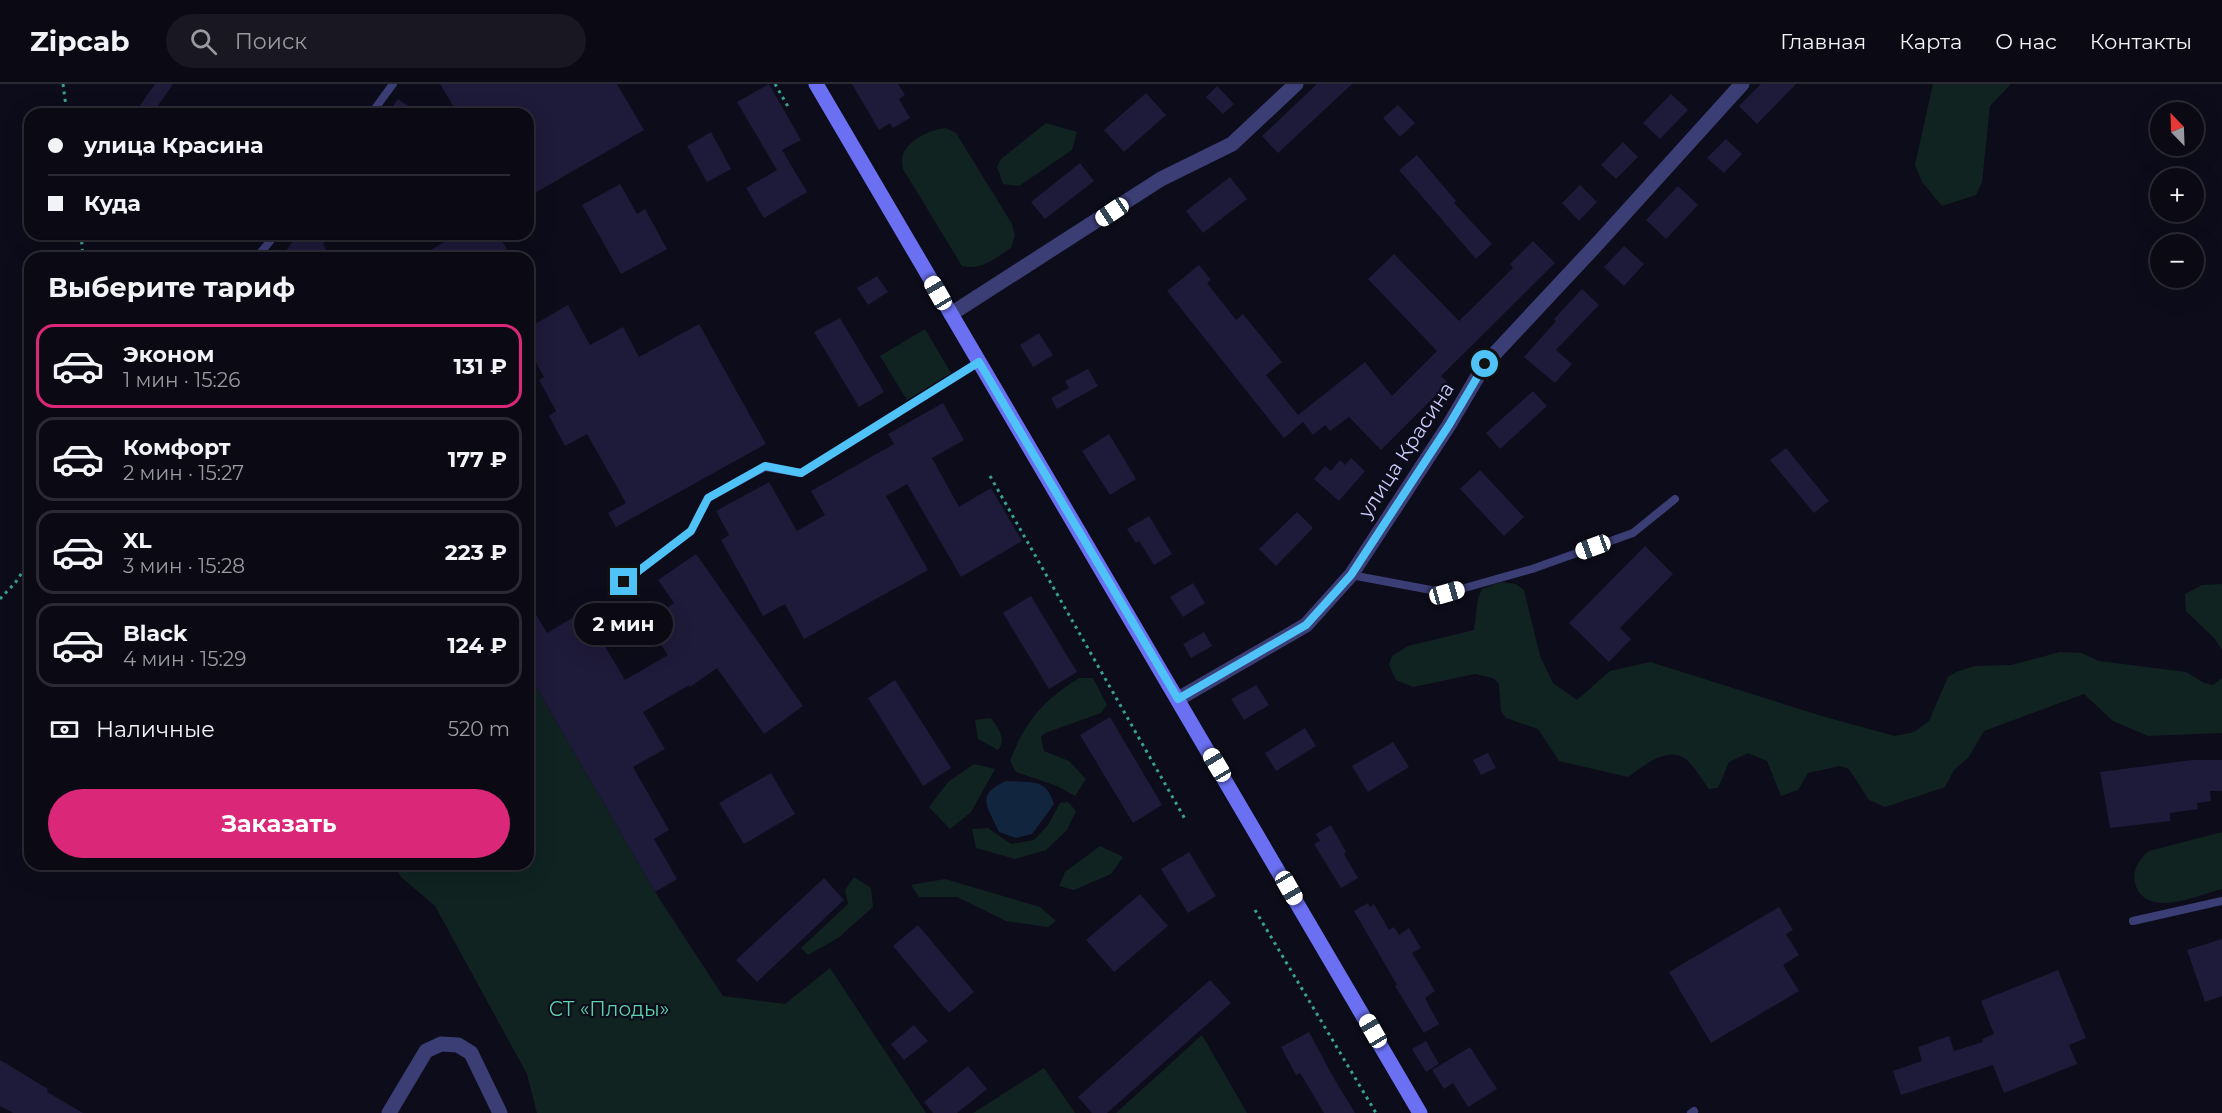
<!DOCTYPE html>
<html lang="ru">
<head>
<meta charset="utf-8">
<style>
  body { margin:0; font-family:Montserrat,sans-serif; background:#181722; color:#f1f3f6; height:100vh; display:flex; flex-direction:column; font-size:22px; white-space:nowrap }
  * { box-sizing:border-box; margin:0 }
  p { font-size:20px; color:#999aa0 }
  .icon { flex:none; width:33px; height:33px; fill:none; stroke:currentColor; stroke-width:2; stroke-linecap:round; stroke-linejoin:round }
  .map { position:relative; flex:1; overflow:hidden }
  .details { position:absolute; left:24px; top:168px; width:510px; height:618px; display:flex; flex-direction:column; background:#0a0914; border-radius:18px; box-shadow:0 6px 24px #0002,0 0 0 2px #2a2a34 }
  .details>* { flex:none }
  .top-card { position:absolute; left:24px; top:24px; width:510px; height:132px; border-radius:18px; box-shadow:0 6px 24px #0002,0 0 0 2px #2a2a34; display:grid; align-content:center; height:132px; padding:0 24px; background:#0a0914 }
  .needle { width:39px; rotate:337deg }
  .tools { position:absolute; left:2150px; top:18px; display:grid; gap:12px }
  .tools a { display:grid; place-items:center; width:54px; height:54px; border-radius:50%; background:#0a0914; box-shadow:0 6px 24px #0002,0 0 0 2px #2a2a34; font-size:30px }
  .end { position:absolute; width:27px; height:27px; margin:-14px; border:8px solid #4fc3f7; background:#111; box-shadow:0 0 0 3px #111 }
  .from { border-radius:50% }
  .bubble { position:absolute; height:42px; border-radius:21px; background:#0a0914; box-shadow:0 6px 24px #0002,0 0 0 2px #2a2a34; font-size:20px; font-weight:700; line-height:42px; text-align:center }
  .car { position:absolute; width:18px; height:36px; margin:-18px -9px; border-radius:8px; box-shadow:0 0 4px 2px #0007; background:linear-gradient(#fff 24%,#345 0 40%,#fff 0 76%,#345 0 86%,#fff 0) }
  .top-card b { display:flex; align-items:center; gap:21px; height:57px; font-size:22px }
  .top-card b+b { border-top:2px solid #2a2a34 }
  .top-card i { width:15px; height:15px; background:#f1f3f6 }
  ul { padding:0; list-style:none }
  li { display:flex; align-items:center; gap:18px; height:84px; margin:0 12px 9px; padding:0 12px; border:3px solid #2a2a34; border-radius:18px }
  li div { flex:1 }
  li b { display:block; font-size:22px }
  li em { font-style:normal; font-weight:700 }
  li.active { border-color:#db2777 }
  li>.icon { width:54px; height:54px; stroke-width:1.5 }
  h2 { padding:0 24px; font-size:27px; line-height:72px }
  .pay { display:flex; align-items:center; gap:15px; height:66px; padding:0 24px; font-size:22px }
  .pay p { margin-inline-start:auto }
  .primary-button { display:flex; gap:12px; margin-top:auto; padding:12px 24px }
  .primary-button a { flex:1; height:69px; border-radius:36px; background:#db2777; color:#fff; font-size:24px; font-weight:700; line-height:69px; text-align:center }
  header { display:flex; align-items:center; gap:36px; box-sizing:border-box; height:84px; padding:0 30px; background:#0a0914; border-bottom:2px solid #2a2a34 }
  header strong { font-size:28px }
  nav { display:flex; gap:33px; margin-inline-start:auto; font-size:21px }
  .search { width:420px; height:54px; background:#181722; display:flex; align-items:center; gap:15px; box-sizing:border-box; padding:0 21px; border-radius:33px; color:#999aa0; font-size:22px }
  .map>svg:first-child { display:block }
  .green { fill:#102321 }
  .water { fill:#11263e }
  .building { fill:#1e1a39 }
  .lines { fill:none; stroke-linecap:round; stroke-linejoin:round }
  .path { stroke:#37a193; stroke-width:3; stroke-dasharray:3 4.5; stroke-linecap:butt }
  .service { stroke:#3b3d75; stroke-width:8 }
  .minor { stroke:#3b3d75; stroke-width:15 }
  .secondary { stroke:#6a70f1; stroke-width:15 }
  .route { stroke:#4fc3f7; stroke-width:8 }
  .labels { text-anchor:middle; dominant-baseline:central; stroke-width:4.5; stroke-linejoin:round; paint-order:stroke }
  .street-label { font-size:20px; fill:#cccafa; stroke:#0d0c1a }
  .park-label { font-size:20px; fill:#5ed2ac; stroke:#0d0c1a }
</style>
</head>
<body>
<header>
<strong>Zipcab</strong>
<div class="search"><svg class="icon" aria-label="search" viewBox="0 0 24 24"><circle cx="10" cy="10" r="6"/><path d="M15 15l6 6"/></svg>Поиск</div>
<nav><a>Главная</a><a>Карта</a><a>О нас</a><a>Контакты</a></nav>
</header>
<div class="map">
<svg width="2222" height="1029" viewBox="0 0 2222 1029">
  <rect width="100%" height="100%" fill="#0d0c1a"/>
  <path class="green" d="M1933,0H2011L1990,22L1982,98L1976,111L1942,122L1922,98L1915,81Z
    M1046,39L1077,48L1072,66L1019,102L1003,100L997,83L1001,75Z
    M946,44L956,49L1012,140L1015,151L1011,164C995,174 981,187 962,182L903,85C902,78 901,71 906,65C913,54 933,45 946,44Z
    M925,245L951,289L907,316L880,272Z
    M1501,498L1516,500L1524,506L1540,572L1553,599L1577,616L1610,587L1650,578L1825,633L1895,652L1914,648L1929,637L1948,593L1956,588L1975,582L2011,581L2060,568L2081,569L2099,577L2186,588L2204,599L2213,601L2222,594V649L2148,652L2113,637L2084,610L1984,647L1968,674L1954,686L1945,703L1885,723L1869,716L1849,685L1840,682L1808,689L1798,706L1781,712L1767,677L1748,669L1729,678L1718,704L1709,705C1703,697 1697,687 1690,679C1671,658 1645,681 1628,693L1559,677L1538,645L1506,634L1501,627L1499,600L1493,594L1475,590L1413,603L1396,596L1389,581L1392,572L1408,562L1474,546L1478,514L1482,505Z
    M2222,500V566L2215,555L2186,527L2185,510L2202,501Z
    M528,589L655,808L723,912L785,920L830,884L926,1029H537L527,990L435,822L401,793L393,780H528Z
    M1079,594H1093L1107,621L1101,629L1045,649L1041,653L1044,667L1069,677L1086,695L1075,712L1057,702L1016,688L1010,677C1025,637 1043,617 1079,594Z
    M991,634C998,644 1007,654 998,666L978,655L975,636Z
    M974,680L995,685L971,728L950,745L929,723L948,698Z
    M1068,718L1076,727L1067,746L1046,766L1015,775L976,764L972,745L988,744L1011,760L1034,756L1048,741L1060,719Z
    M2222,748V805C2198,811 2145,836 2135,799C2132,786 2139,775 2149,767Z
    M1100,762L1123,773L1111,790L1074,806L1059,802L1065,788Z
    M854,793L871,804L873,823L838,854L808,871L801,864L848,820L845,806Z
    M945,795L1040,823L1056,837L1048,843L1006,837L957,813H919L911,801Z
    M1202,951L1247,1029H1116Z
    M1044,984L1075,1029H973Z"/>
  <path class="water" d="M1006,697C1030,699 1046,693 1054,720L1032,750L1016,754L999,748C988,723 974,711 1006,697Z"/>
  <path class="building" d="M155,0H173L152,30H134Z
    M440,0H617L644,46L528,113V30H458Z
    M769,0L801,56L782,66L807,108L764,134L746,104L777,86L737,18Z
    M852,0H898L905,11L899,15L910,34L893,44L890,39L879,46Z
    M1317,0H1352L1278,69L1262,52Z
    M1761,0H1796L1757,40L1739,22Z
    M1217,2L1234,20L1223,30L1206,13Z
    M1146,9L1166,31L1124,68L1104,46Z
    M1671,10L1688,26L1660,55L1643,39Z
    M398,15L420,30H387Z
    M1398,21L1415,39L1400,53L1383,34Z
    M711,48L731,85L707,98L687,62Z
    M1726,55L1742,70L1724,89L1707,74Z
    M1623,58L1638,73L1616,95L1601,81Z
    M1417,71L1456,117L1454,119L1492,160L1476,175L1399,86Z
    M1080,79L1094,97L1045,135L1031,118Z
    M1230,93L1247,115L1203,149L1186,127Z
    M620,100L637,130L645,125L667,165L621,190L582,121Z
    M1580,101L1597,118L1579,137L1562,119Z
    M1678,102L1698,121L1666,155L1646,136Z
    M298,150H332L323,160L331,174H281Z
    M458,150H498L512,174H417Z
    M1533,157L1555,179L1441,292L1448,299L1381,366L1349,333L1330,347L1325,341L1313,351L1303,338L1284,354L1167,207L1199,181L1211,196L1207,199L1236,236L1243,230L1282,278L1266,291L1298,331L1365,278L1392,312L1437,267L1368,195L1394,170L1459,237L1513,184L1510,180Z
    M1624,162L1644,180L1624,202L1604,183Z
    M877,192L888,208L868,221L857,204Z
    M1582,205L1599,221L1556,266L1572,280L1555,299L1524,273L1556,237L1554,235Z
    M568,221L590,261L623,243L639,273L699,240L766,360L616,443L608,429L626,419L587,350L565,362L549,332L556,327L539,296L544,293L528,264V244Z
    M840,234L884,308L859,323L814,248Z
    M1039,249L1053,271L1033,283L1020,261Z
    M1088,285L1098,302L1057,325L1051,314L1069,304L1065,297Z
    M1533,307L1547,322L1500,365L1486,349Z
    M943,319L964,356L932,374L959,423L991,404L1022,457L961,493L907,400L886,412L928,486L804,555L785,520L763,532L721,456L729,451L716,427L769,398L797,447L825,431L811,407L894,360L888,350Z
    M1109,350L1136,395L1110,411L1082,367Z
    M1786,364L1829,417L1814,429L1770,376Z
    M1351,374L1365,387L1339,417L1314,395L1325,382L1331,387L1340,376L1345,381Z
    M1480,386L1524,433L1504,452L1460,405Z
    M1297,428L1313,444L1276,482L1259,465Z
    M1149,432L1172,470L1154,481L1139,457L1136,459L1127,445Z
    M1645,462L1673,490L1620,544L1631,555L1609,578L1569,539Z
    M696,470L803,622L764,650L717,584L690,603L689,601L643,628L665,665L633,683L669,746L654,755L677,795L655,808L528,589V517L547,549L584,527L625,596L668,571L645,539L674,519L658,496Z
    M1193,499L1205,519L1183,533L1170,513Z
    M1031,512L1077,588L1049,605L1003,529Z
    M1204,548L1212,562L1191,574L1183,560Z
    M895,596L951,684L923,702L868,614Z
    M1256,601L1269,621L1244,636L1231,615Z
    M1110,633L1162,721L1133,739L1080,651Z
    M1305,644L1316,662L1276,687L1265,669Z
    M1393,658L1409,683L1368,708L1352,682Z
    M1488,669L1496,684L1481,691L1473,676Z
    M2192,676H2222V707H2210L2211,717L2197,719L2198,725L2170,729V737L2110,744L2100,688Z
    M771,689L795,730L744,760L719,719Z
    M1331,741L1346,768L1344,770L1358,794L1341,804L1314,760L1320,757L1316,750Z
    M1189,768L1216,812L1188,829L1161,785Z
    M824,794L844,816L757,898L736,876Z
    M1140,810L1168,842L1114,888L1086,856Z
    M1368,819L1370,823L1374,820L1389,846L1394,843L1399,851L1409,844L1421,864L1412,869L1435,907L1425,914L1439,940L1424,949L1395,902L1397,901L1354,827Z
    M1779,823L1793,846L1786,850L1799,871L1783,881L1799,907L1711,959L1669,888Z
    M918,841L974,908L949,929L893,862Z
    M2222,855V912L2205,918L2187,866Z
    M2058,886L2086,954L2069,961L2077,980L2004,1009L1993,981L1901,1011L1893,987L1922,977L1918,963L1949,952L1954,967L1983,958L1982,955L1994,950L1981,917Z
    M1210,896L1231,919L1107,1029H1092L1078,1013Z
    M914,941L928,957L904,976L891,960Z
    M1309,948L1332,991L1355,1029H1324L1300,989L1296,991L1281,963Z
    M1426,957L1439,980L1426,988L1412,965Z
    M1470,963L1497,1005L1468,1023L1453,999L1444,1005L1432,986Z
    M0,976L48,1005L47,1008L83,1029H13L0,1022Z
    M968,982L987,1005L957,1029H933L924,1018Z"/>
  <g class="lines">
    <path class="path" d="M63,0L67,30
      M775,0L790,26
      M81,150L83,174
      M990,392L1185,735
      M0,515L15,499L30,477
      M1255,826L1376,1029"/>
    <path class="service" d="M371,30L393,0
      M256,174L276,150
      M1351,491L1447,509L1532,485L1633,449L1675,415
      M624,498L691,447L708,414L765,383L801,389L979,278
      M2133,837L2222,817
      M1691,1029L1694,1027"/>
    <path class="minor" d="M951,230L1161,95L1232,60L1296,0
      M1178,615L1306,541L1351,491L1449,341L1485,280L1599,158L1742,0
      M389,1029L426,967L441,960L458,961L471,969L500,1029"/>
    <path class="secondary" d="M816,0L1420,1029"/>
  </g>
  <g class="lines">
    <path class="route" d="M624,498L691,447L708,414L765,382L801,389L979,278L1178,615L1306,541L1351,491L1449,341L1485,280"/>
  </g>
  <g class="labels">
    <g class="street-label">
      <text transform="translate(1406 366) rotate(-57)">улица Красина</text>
    </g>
    <g class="park-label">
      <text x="609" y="925">СТ «Плоды»</text>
    </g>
  </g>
</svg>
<div class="tools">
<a><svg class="needle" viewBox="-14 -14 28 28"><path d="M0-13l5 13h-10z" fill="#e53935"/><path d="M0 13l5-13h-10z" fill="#999aa0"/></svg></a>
<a>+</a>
<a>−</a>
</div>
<i class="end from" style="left:1485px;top:280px"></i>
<i class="end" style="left:624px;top:498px"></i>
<div class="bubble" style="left:574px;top:519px;width:99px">2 мин</div>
<i class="car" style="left:1112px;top:128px;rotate:236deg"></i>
<i class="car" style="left:938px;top:209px;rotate:330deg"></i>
<i class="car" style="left:1593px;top:463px;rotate:250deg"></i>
<i class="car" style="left:1447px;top:509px;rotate:74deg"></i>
<i class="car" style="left:1217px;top:681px;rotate:329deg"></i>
<i class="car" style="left:1289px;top:804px;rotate:150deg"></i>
<i class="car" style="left:1373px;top:947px;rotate:330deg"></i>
<div class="top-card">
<b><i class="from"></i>улица Красина</b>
<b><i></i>Куда</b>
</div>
<section class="details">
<h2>Выберите тариф</h2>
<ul>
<li class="active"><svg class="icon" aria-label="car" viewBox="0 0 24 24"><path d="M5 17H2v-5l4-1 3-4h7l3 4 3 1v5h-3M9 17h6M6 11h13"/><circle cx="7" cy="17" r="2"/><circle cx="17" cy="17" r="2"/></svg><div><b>Эконом</b><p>1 мин · 15:26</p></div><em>131 ₽</em></li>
<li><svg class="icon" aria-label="car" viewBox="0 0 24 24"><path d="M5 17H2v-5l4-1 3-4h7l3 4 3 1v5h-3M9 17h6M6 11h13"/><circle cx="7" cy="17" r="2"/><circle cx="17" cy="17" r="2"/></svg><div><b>Комфорт</b><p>2 мин · 15:27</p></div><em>177 ₽</em></li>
<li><svg class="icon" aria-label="car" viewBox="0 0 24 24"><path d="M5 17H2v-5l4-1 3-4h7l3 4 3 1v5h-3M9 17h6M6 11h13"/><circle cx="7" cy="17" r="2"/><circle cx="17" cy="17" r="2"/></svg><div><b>XL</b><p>3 мин · 15:28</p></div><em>223 ₽</em></li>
<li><svg class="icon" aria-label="car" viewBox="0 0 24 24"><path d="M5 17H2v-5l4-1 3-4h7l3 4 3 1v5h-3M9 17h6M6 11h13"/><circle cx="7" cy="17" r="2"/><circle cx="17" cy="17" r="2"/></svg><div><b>Black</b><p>4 мин · 15:29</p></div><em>124 ₽</em></li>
</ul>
<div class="pay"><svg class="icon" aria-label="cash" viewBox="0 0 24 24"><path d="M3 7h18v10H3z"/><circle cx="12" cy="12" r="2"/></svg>Наличные<p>520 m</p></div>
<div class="primary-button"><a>Заказать</a></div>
</section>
</div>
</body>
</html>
